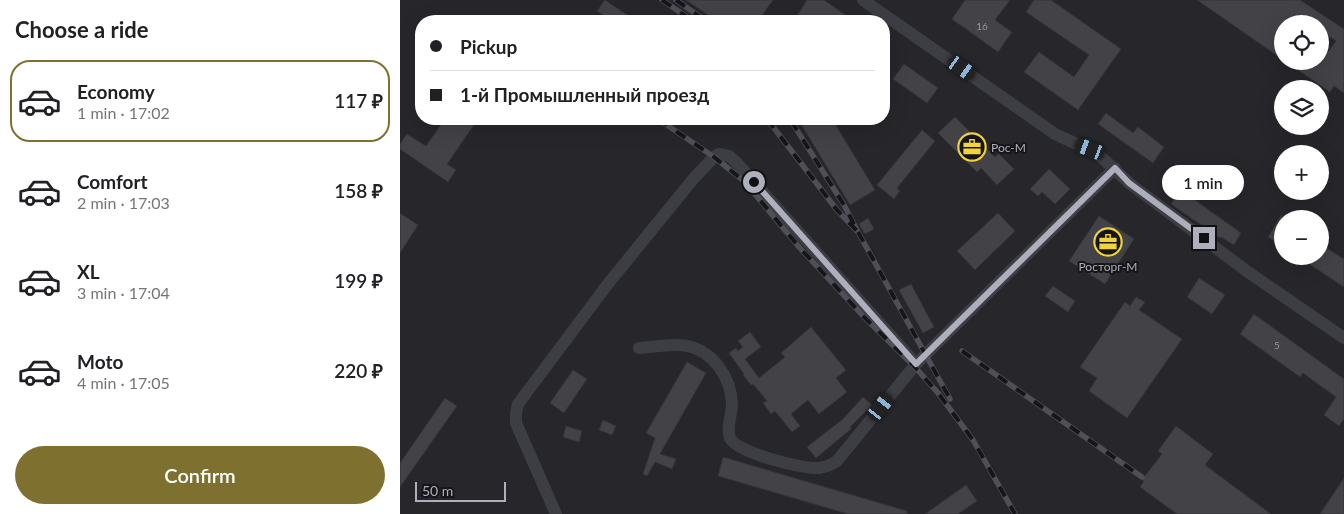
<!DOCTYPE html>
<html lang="en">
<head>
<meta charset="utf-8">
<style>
  body { margin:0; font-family:Lato,sans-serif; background:#f2f2f2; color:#202124; height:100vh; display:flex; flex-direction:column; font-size:19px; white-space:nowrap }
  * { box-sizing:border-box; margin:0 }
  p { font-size:16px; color:#757577 }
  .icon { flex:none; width:28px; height:28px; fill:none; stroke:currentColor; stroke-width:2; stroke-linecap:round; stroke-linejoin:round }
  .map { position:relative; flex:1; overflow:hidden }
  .sheet { display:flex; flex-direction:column; background:#fff; width:400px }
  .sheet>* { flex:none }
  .banner { position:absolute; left:15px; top:15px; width:475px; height:110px; border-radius:20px; box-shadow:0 5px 20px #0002; display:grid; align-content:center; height:110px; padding:0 15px; background:#fff }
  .tools { position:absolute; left:874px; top:15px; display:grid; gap:10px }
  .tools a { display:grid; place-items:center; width:55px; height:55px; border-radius:50%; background:#fff; box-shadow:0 5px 20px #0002; font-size:25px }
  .scale { position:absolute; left:15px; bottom:12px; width:91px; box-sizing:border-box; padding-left:5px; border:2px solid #adafbc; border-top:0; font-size:14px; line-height:18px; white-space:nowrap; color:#adafbc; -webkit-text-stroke:4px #161518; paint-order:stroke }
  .end { position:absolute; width:22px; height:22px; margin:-11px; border:6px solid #adafbc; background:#111; box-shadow:0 0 0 2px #111 }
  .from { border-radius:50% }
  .bubble { position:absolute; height:35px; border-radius:18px; background:#fff; box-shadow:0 5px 20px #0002; font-size:16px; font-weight:600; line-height:35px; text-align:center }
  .car { position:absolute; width:15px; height:30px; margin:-15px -8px; border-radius:6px; box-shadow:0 0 4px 1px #0007; background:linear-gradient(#222 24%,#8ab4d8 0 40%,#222 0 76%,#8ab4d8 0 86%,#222 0) }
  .banner b { display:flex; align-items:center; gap:18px; height:48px; font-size:19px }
  .banner b+b { border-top:1px solid #e0e0e0 }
  .banner i { width:12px; height:12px; background:#202124 }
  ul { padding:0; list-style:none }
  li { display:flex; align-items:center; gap:15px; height:82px; margin:0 10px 8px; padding:0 5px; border:2px solid transparent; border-radius:20px }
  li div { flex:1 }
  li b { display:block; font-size:19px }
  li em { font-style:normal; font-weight:600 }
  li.on { border-color:#7e7130 }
  li>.icon { width:45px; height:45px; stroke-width:1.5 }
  h2 { padding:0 15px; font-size:22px; line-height:60px }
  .primary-button { display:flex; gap:10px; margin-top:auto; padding:10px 15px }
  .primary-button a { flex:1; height:58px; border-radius:30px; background:#7e7130; color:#fff; font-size:20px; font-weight:600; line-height:58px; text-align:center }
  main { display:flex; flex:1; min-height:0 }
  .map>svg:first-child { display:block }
  .built { fill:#27262a; fill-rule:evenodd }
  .building { fill:#424247; stroke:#353439 }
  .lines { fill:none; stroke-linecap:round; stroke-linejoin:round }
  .minor { stroke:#3d3d44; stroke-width:12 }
  .rail-casing { stroke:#4e4f57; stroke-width:5.5 }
  .rail { stroke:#161518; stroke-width:4; stroke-dasharray:11; stroke-linecap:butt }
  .route { stroke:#adafbc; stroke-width:6 }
  .labels { text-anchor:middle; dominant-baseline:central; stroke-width:4; stroke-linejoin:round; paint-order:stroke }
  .number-label { font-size:10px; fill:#92949f }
  .poi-label { font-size:12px; fill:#adafbc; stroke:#161518; text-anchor:start }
</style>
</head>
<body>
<main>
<section class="sheet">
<h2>Choose a ride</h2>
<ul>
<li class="on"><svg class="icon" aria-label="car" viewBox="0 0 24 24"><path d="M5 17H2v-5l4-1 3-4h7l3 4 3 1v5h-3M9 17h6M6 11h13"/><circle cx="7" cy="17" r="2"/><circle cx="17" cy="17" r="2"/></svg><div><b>Economy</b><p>1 min · 17:02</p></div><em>117 ₽</em></li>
<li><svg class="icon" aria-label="car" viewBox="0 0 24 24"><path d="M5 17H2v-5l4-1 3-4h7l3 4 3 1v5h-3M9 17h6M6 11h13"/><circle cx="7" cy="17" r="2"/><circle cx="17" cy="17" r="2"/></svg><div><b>Comfort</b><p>2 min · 17:03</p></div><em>158 ₽</em></li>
<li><svg class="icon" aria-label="car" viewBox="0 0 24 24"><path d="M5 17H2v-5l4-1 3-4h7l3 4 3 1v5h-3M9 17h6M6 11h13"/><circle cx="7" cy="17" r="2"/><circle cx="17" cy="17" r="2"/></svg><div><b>XL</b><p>3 min · 17:04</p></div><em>199 ₽</em></li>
<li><svg class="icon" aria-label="car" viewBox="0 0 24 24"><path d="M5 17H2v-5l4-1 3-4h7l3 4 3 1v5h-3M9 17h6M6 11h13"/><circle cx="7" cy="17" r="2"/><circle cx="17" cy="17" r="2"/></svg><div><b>Moto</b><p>4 min · 17:05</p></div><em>220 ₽</em></li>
</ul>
<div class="primary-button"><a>Confirm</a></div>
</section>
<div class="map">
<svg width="944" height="514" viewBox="0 0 944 514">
  <rect width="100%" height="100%" fill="#1b1a1d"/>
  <path class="built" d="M0,0H944V514H0ZM21,21H484V119H21ZM882,24H920V61H882ZM882,89H920V126H882ZM882,154H920V191H882ZM882,219H920V256H882Z"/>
  <path class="building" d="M205,0L236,21H212L197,11Z
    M286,0H373L358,21H317Z
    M407,0H424L454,21H423L412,15L408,21H394Z
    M565,0H610L595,20L612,32L598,52L552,19Z
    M634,0H651L721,49L678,110L624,72L639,52L674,77L689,55L626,12Z
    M797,0H900L944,29V93L934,86L930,92L885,61H921L936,41L920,30V24H911L901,17L896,24H882V59Z
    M504,64L538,88L527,103L493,79Z
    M706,113L733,133L738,127L764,147L753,163L698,124Z
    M555,117L595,157L599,154L614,169L597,185L581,168L577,172L538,133Z
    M45,119H78L47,164L56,170L48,182L0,149V144L7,134L26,146Z
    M398,119H432L475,190L450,205Z
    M522,130L535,141L497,188L500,191L494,199L477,185Z
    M649,169L670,189L655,204L642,192L638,196L630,189Z
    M781,190L841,233L834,245L821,237L820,238L771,204Z
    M0,213L18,225L0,253Z
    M598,213L615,231L575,270L557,251Z
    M882,214V246L868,237Z
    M699,216L734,239L705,284L669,261Z
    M468,218L474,229L465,234L459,224Z
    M920,244L944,259V287L897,256H920Z
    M799,278L825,295L812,314L787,297Z
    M511,284L534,327L523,333L499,290Z
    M653,286L675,301L668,312L645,296Z
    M736,297L745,302L739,310L782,339L727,418L689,391L697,378L680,367L725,302L730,306Z
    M854,314L944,379V419L939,426L924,415L936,397L903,373L900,377L840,334Z
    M411,327L446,370L436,378L447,392L419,414L408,400L391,414L400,426L392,432L375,411L371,414L363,403L367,401L353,384L351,385L343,375L344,374L329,353L336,348L338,351L343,347L338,341L350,332L361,347L345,359L359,378L385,357L381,353Z
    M287,362L306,373L260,454L276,459L272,469L255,462L247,476L243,474L255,438L246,433Z
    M173,370L187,379L164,413L150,403Z
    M463,397L472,405L450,427L451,429L416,458L407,447L443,419Z
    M45,398L57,406L0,487V463Z
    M203,420L216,426L212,435L199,430Z
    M166,426L182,431L179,442L163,437Z
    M776,426L813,454L805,465L871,514H777L740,487L744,481L742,480L762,454L758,451Z
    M323,457L507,511V514H448L318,476Z
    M944,478V514H920Z
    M566,485L577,501L558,514H525Z"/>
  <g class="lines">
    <path class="minor" d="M463,0L655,134L698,154L729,183L848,272L944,338
      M239,348C254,347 273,343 288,346C314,352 331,378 332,404C332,414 326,428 330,438C337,453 402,469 419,468C426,467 431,465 437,461L516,364
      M156,514L116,423V413L118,404L207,285L294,178L314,157L319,154L329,156L337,163L516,364L715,168"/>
    <g class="rail-casing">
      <path id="rail" d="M262,0L293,21
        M276,0L306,21
        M258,119L314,157L344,181L399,247L464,317L514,366L538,393L573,440L615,514
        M367,119L437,210L458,232L444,205L390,119
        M458,232L550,399
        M562,351L742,477"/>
    </g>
    <use href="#rail" class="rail"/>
  </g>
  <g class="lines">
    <path class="route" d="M354,182L516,364L715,168L729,183L804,238"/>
  </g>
  <defs>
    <g id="office-ring" transform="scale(1.4375)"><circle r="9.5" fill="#161518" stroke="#f1d33e" stroke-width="1.5"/><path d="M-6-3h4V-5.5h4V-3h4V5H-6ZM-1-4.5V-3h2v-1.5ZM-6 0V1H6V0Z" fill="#f1d33e"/></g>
  </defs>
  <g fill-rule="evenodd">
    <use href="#office-ring" x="572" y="147"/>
    <use href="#office-ring" x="708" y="242"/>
  </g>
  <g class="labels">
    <g class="number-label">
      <text x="582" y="26">16</text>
      <text x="877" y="345">5</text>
    </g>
    <g class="poi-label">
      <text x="591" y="147">Рос-М</text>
      <text x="708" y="266" text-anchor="middle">Росторг-М</text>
    </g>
  </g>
</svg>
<div class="tools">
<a><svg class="icon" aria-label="locate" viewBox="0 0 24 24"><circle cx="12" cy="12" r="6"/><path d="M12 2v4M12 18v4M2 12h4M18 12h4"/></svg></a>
<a><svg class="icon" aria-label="layers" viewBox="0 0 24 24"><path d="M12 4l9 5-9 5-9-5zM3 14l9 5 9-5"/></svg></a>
<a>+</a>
<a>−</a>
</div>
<div class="scale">50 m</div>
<i class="end from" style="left:354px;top:182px"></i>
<i class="end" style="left:804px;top:238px"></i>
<div class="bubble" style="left:762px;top:165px;width:82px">1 min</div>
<i class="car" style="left:562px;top:68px;rotate:125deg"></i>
<i class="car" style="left:690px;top:149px;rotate:291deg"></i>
<i class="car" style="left:481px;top:407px;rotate:39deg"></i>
<div class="banner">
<b><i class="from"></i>Pickup</b>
<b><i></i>1-й Промышленный проезд</b>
</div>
</div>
</main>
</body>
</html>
